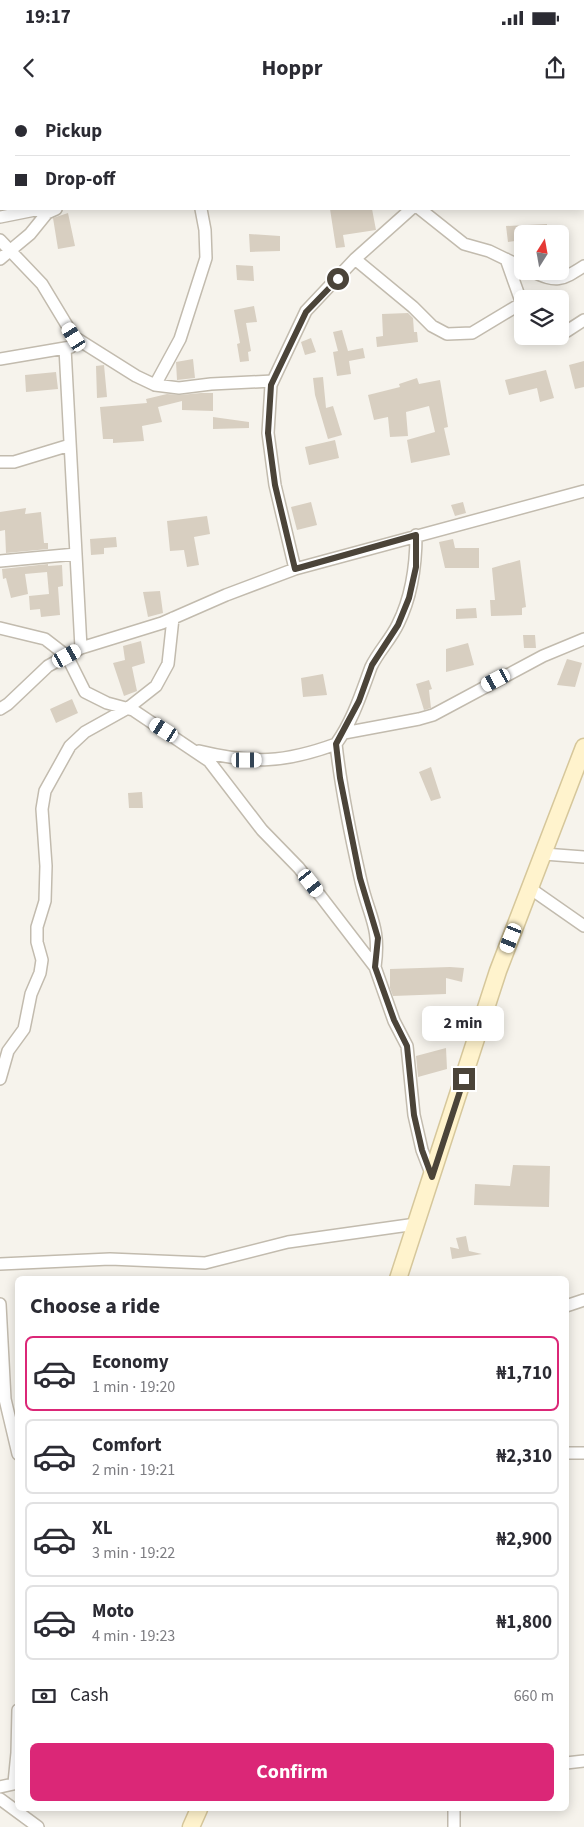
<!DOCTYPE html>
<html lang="en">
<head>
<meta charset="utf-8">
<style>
  body { margin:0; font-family:"Source Sans 3",sans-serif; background:#f2f2f3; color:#2b2b33; height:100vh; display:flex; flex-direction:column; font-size:19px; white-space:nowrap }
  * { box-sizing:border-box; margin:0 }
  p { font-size:16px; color:#7c7c81 }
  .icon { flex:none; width:28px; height:28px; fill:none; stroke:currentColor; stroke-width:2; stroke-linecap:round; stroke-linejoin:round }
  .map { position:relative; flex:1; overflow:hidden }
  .drawer { position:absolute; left:15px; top:1176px; width:554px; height:535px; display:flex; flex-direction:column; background:#fff; border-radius:8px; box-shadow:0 2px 12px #0003 }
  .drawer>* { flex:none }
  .banner { position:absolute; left:0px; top:0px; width:585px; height:110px; box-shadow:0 2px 12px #0003; display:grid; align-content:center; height:110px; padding:0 15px; background:#fff }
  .needle { width:32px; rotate:11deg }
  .fabs { position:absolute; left:514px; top:125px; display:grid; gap:10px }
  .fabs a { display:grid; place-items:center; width:55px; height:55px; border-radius:8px; background:#fff; box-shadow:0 2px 12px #0003; font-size:25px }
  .end { position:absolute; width:22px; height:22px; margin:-11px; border:6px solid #4b4439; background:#fff; box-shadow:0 0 0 2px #fff }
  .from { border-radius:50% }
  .bubble { position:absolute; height:35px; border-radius:8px; background:#fff; box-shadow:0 2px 12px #0003; font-size:16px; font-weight:700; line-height:35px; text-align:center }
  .car { position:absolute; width:15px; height:30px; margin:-15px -8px; border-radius:6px; box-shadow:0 0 4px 1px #0007; background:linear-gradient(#fff 24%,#345 0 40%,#fff 0 76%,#345 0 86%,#fff 0) }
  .banner b { display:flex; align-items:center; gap:18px; height:48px; font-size:19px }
  .banner b+b { border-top:1px solid #e1e1e2 }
  .banner i { width:12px; height:12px; background:#2b2b33 }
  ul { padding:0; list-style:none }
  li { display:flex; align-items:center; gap:15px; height:75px; margin:0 10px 8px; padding:0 5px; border:2px solid #e1e1e2; border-radius:8px }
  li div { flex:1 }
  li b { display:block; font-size:19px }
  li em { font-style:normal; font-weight:700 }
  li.on { border-color:#db2777 }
  li>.icon { width:45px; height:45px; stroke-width:1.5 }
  h2 { padding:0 15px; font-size:22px; line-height:60px }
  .pay { display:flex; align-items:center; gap:12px; height:55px; padding:0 15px; font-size:19px }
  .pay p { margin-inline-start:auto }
  .cta { display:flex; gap:10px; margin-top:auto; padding:10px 15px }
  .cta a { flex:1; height:58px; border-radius:8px; background:#db2777; color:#fff; font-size:20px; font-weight:700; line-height:58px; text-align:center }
  .status { display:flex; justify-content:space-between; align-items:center; height:35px; padding:0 25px; background:#fff; direction:ltr }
  .status svg { height:14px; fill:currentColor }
  header { display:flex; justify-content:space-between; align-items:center; height:65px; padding:0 15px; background:#fff; font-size:22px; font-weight:700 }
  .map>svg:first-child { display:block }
  .building { fill:#d8cfc1 }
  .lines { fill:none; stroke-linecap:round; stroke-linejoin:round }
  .street-casing { stroke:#c2bbae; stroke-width:14 }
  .secondary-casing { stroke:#d6c79b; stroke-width:19 }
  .street { stroke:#fff; stroke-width:11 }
  .secondary { stroke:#fff3cd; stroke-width:16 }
  .route { stroke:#4b4439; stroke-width:6 }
</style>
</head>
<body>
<div class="status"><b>19:17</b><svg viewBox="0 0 49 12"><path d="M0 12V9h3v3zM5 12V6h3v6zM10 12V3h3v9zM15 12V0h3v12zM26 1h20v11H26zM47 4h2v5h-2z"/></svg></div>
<header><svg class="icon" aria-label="back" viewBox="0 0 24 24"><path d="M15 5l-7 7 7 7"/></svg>Hoppr<svg class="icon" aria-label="share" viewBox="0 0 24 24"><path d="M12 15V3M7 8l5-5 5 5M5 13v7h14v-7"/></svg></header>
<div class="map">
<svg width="584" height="1727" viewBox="0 0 584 1727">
  <rect width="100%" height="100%" fill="#f6f3ec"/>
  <path class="building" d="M330,109H372L376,130L343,135L345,147L336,148Z
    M68,113L75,146L58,149L53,118Z
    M547,124V134H522V140L508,142L506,126Z
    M249,134L280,136V151L250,152Z
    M236,165L253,166L254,181L237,180Z
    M254,206L257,222L246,223L251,251L248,252L249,261L240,262L237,244L240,243L234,210Z
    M408,213L413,218L414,232H417L418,242L377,247L376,237L383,236L382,214Z
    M342,230L348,251L363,248L365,258L349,261L351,274L337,276L333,252L338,251L333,232Z
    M311,238L316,252L305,255L301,242Z
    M193,259L195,278L177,280L176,262Z
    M584,261V287L575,289L569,265Z
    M104,265L107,297L97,298L96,266Z
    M546,270L554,298L540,302L537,288L509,295L505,280Z
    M56,272L58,289L26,292L25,275Z
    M323,277L326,308L333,306L342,335L328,339L315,295L313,278Z
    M417,278L419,284L440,280L448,327L444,328L450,355L411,363L407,340L435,332L429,306L406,312L408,336L390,337L388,317L374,320L368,295L400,287L399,284Z
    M201,293H213V311L182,310V301L158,307L162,322L142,326L144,341L113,343V339H103L100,307L147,303L146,299L167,294L180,295Z
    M213,317L249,322V328L213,329Z
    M335,340L339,358L309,365L305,347Z
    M311,402L317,425L297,430L291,407Z
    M463,402L466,413L455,416L451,405Z
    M26,408L25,414L41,412L44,443H48V449L6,453L5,430L0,431V412Z
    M207,416L210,434L194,437L199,465L187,467L184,450L170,451L167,421Z
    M116,437L117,447L104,448V454L91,455L90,439Z
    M453,439L455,448H479V468H445L439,442Z
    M520,460L526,507L522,508V515L491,516L490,500H495L492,468Z
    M48,464V466L62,465L63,486L58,487L60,515L41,517L40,509L30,510L29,496L49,494L47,472L25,474L28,494L11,498L6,478L3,479L2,469Z
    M160,491L163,513L148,517L143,492Z
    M476,508L477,518L456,519V509Z
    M523,535H535L536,548H524Z
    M141,541L145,563L132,567L137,591L124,596L113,563L125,560L123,546Z
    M468,543L474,565L446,572V549Z
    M567,559L582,563L575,587L557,585Z
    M323,574L327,595L303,597L301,578Z
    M429,580L432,589L429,590L431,608L424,610L416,584Z
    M72,599L78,613L56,623L50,609Z
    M431,667L441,698L431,701L419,672Z
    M142,692L143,708H129L128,693Z
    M450,867L464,868L462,882L446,878V894L393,896L390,888V869Z
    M446,948L447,969L418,977L416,956Z
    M513,1065L550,1066L549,1107L474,1105L475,1084L510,1086Z
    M466,1136L469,1151L482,1154L452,1159L450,1147L459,1149L456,1138Z"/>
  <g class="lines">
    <g class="street-casing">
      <path id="street" d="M26,0L27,1
        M182,0V1
        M537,1L540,0
        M579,1V0
        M584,71V72
        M420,109L464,144L489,151L522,167
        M0,117L40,109
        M0,140L42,184L74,237L136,276L155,285L179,288L211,284L273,281
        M0,159L30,134L47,113L56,109
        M355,159L413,207L432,226L447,234L472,233L522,203
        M506,159L522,204
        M531,171C557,183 561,181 584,166
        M560,233L567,231L584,220
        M546,236H550
        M65,248L81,548
        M0,259L71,247
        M155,285L180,239L206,158L205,130L201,109
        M0,362H14L70,345
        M0,461L76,454
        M295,469L275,385L268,333L271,285L306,211L355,159L411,109
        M0,528L45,539L67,556L85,592L107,603L133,610L209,661L262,730L299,768L375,867L394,921L407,946L414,1015L422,1050L432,1076
        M0,609L8,604L48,566L81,548L162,523L226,495L295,469L584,391
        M344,633L419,619L433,615L543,556L584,539
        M336,644C341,689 350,733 360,777C368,816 381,825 375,867
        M199,651C253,664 284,663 336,644C353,620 361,594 371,567C378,552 391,539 398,524C412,496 416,466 416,435
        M544,754L584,757
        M531,789L584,826
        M0,979L8,951L24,929L31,894L40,873L42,860L37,842V827L45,801L46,766L42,709L45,691L70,646L85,632L128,608L156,586L168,564L173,518
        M0,1164L110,1159L205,1163L288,1142L416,1124
        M0,1204L5,1299L18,1354
        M566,1206L584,1200
        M566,1353H584
        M566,1663L584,1661
        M14,1683L17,1653L18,1610
        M0,1687L18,1683
        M0,1699L38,1727
        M454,1727V1709"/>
    </g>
    <g class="secondary-casing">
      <path id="secondary" d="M398,1179L498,871L584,647
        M191,1727L199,1709"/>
    </g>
    <use href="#street" class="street"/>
    <use href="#secondary" class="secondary"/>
  </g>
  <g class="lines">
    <path class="route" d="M338,179L306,212L271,285L268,333L275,385L295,469L416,435V467L409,498L398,525L372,565L359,601L336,644L340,678L360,778L378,838L375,867L394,920L407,946L414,1015L422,1050L432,1077L464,979"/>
  </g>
</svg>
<div class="fabs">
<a><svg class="needle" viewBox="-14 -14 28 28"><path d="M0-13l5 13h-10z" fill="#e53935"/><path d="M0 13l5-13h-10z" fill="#7c7c81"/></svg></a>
<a><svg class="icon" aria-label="layers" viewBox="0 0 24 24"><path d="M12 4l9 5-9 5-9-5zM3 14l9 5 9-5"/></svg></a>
</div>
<i class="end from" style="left:338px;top:179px"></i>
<i class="end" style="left:464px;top:979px"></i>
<div class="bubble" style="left:422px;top:906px;width:82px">2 min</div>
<i class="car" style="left:74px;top:237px;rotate:328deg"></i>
<i class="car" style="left:67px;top:556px;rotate:61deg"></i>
<i class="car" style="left:496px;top:580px;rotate:242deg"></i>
<i class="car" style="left:164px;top:630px;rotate:303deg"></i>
<i class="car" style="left:247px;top:660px;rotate:90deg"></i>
<i class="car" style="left:311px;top:783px;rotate:142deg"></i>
<i class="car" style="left:511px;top:838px;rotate:202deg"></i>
<div class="banner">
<b><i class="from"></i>Pickup</b>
<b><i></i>Drop-off</b>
</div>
<section class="drawer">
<h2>Choose a ride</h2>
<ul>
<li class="on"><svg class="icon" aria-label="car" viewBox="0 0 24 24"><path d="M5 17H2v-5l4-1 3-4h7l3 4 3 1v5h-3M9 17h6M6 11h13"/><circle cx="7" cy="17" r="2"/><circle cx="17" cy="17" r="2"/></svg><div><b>Economy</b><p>1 min · 19:20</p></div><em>₦1,710</em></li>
<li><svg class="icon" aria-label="car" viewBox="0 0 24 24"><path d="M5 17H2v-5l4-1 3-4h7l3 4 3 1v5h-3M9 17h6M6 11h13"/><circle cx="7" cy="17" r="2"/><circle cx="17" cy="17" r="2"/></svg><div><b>Comfort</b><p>2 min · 19:21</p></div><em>₦2,310</em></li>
<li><svg class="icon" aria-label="car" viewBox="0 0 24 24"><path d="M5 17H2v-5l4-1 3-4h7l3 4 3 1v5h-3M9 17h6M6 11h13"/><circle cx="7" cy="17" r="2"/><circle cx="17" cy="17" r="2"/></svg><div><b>XL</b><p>3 min · 19:22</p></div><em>₦2,900</em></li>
<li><svg class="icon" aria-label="car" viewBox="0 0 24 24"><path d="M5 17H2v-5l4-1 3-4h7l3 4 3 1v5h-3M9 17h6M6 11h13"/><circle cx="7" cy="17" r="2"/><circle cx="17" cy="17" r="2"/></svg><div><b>Moto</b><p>4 min · 19:23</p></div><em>₦1,800</em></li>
</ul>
<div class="pay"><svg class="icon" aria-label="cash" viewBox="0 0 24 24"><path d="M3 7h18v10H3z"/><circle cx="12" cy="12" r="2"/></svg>Cash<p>660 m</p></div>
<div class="cta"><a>Confirm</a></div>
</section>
</div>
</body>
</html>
